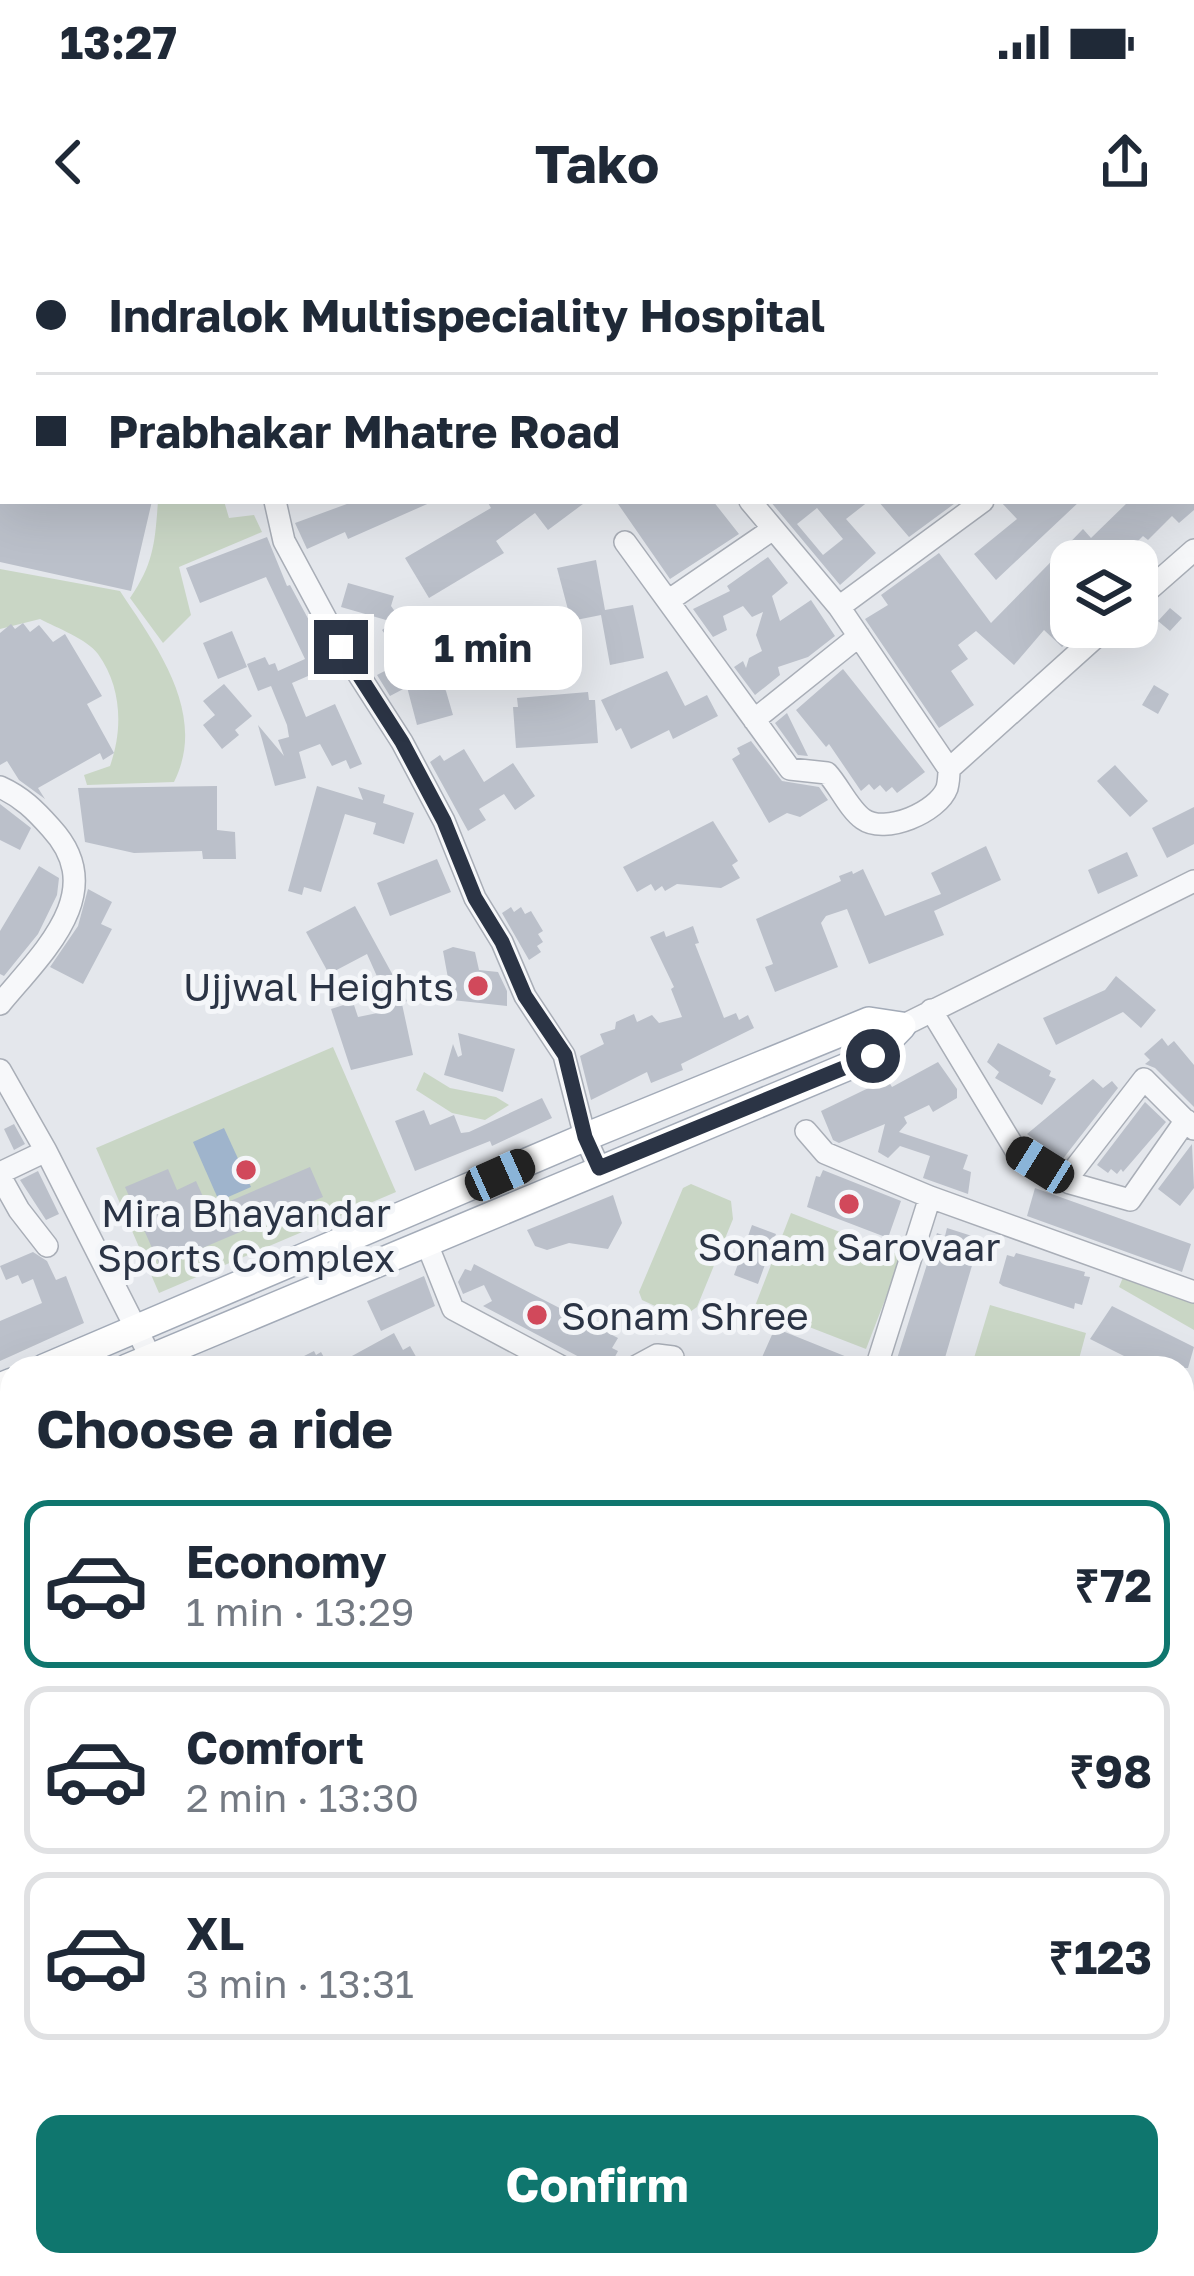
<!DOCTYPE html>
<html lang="en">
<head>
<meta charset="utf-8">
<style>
  body { margin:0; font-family:"Golos Text",sans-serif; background:#f6f6f7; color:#1f2937; height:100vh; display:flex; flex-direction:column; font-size:45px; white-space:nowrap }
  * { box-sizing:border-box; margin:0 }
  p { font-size:39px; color:#747a83 }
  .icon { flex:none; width:66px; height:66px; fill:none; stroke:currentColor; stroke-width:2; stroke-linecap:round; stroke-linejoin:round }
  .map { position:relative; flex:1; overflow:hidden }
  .details { position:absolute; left:0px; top:1116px; width:1194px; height:921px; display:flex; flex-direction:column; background:#fff; border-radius:36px 36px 0 0; box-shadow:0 12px 48px #0002 }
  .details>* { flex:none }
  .top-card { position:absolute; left:0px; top:0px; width:1194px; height:264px; box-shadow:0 12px 48px #0002; display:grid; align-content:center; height:264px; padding:0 36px; background:#fff }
  .fabs { position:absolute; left:1050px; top:300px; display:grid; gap:24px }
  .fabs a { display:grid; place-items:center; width:108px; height:108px; border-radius:24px; background:#fff; box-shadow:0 12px 48px #0002; font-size:60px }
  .end { position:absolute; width:54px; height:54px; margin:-27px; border:15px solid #2b3445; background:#fff; box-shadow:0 0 0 6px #fff }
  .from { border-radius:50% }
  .bubble { position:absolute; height:84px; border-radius:24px; background:#fff; box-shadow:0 12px 48px #0002; font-size:39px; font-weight:700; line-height:84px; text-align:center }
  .car { position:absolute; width:36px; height:72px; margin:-36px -18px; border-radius:15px; box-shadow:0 0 9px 3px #0007; background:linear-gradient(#222 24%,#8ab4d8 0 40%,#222 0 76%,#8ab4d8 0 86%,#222 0) }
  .top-card b { display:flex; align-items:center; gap:42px; height:114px; font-size:45px }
  .top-card b+b { border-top:3px solid #e0e1e3 }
  .top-card i { width:30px; height:30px; background:#1f2937 }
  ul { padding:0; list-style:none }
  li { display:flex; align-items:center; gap:36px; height:168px; margin:0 24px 18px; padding:0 12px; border:6px solid #e0e1e3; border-radius:24px }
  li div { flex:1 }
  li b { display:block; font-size:45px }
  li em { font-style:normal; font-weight:700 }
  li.current { border-color:#0f766e }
  li>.icon { width:108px; height:108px; stroke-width:1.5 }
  h2 { padding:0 36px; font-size:54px; line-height:144px }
  .button { display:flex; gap:24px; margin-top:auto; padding:24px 36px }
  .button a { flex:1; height:138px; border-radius:24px; background:#0f766e; color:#fff; font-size:48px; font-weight:700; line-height:138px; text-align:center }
  .status { display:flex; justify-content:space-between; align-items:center; height:84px; padding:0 60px; background:#fff; direction:ltr }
  .status svg { height:33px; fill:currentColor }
  header { display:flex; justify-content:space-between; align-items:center; height:156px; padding:0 36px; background:#fff; font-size:54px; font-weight:700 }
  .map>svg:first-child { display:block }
  .green { fill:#c9d6c5 }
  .water { fill:#9fb4cc }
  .building { fill:#bbc0ca; fill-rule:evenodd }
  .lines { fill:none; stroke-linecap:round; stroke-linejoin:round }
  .minor-casing { stroke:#a9aeb7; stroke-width:24 }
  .major-casing { stroke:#a3abb8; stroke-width:30 }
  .minor { stroke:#f7f8fa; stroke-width:21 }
  .major { stroke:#fff; stroke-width:27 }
  .route { stroke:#2b3445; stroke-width:15 }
  .poi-dot { fill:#d1495b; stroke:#f4f6f9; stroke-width:4.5 }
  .labels { text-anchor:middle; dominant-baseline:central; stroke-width:10; stroke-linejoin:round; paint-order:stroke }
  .poi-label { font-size:39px; fill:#2b3445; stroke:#f4f6f9 }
</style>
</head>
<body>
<div class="status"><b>13:27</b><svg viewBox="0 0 49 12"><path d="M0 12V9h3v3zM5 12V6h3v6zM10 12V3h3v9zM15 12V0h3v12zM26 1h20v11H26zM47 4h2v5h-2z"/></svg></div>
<header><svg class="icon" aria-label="back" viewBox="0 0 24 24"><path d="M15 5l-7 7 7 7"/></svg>Tako<svg class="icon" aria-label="share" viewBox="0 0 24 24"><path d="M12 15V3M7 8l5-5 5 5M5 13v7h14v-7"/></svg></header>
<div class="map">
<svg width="1194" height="2036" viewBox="0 0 1194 2036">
  <rect width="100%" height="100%" fill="#e4e7ec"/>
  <path class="green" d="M158,261H224L229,278L254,275L262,292L179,327L191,375L163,403L130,358C154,323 155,302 158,261Z
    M0,329L120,351C157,407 208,474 174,542L87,545L84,535L110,526C123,490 122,447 98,414C87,399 57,388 40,379L0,389Z
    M333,807L396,952L159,1053L96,908Z
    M424,832L450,848L496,857L509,865L485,880L452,873L416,850Z
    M691,944L731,961L733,979L697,1067L681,1078L642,1060L639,1052L683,948Z
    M791,973L902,1016L866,1109L755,1066Z
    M1124,1035L1194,1061V1090L1119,1047Z
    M990,1065L1086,1093L1079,1119L1109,1128H971Z
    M1182,1960L1194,1968V2016L1182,2019Z
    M88,2025H161L162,2036H89Z
    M295,2025H389L359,2036H299Z"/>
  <path class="water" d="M224,888L251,947L219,961L193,902Z"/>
  <path class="building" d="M0,261H152L131,351L0,322Z
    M355,261H434L348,299L345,292L307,309L295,283Z
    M487,261H587L548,290L535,273L496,301L504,313L429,358L405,318L491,268Z
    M616,261H713L739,294L670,339Z
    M770,261H869L846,279L876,313L840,345ZM817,268L843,299L823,315L797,284Z
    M878,261H958L909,297Z
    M1000,261H1080L996,340L974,314L1017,279Z
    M1129,261H1194V270L1179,283L1172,276L1148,300L1143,296L1118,321H1071V387H1085L1062,407L1044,390L1014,425L976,391L958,405L968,419L951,431L974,465L939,488L865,379L888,365L881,355L939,313L991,383L1083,289L1091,298Z
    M267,297L287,346L290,345L326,412L319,416L324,429L292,443L306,477L335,464L362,524L350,529L346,520L332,526L320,504L299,512L306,538L275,546L258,485L284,516L278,500L289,497L287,485L271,446L258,451L247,424L265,417L269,425L275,423L278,431L305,419L266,337L200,363L186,328Z
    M768,317L788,343L772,356L780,381L811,360L835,396L808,417L778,427L780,435L755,455L734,427L743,421L746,428L749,418L762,411L756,395L763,372L752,377L743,366L723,376L727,390L713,397L693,369L730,351L727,346Z
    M596,320L605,370L633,365L644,418L610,425L601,375L571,381L557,328Z
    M348,343L394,356L391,366L427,416L446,451L453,475L417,485L407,447L390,456L377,435L404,421L382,390L393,382L341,367Z
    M1170,368L1182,378L1170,391L1158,381Z
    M23,383L30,392L39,385L53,402L65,394L102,456L87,464L114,513L103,520L100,513L38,548L45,559L19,540L7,521L0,525V393L11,384L15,389Z
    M232,391L247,427L218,439L203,403Z
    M843,429L925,532L897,553L892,547L886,552L880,545L874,550L869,544L861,551L829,504L826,507L796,470Z
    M667,431L685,466L707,455L718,476L673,499L669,490L631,509L621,488L616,491L601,460Z
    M224,444L252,476L235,490L239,495L222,509L203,485L215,475L203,461Z
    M1154,445L1169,454L1158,474L1142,465Z
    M588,452L589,460H595L598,503L516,508L513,467H518L517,458Z
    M787,473L808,516L798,515L775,483Z
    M751,501L782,541L819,547L828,560L800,577L787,573L769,583L732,519L740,514L737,508Z
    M464,509L484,542L513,523L535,556L515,570L504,554L479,569L486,580L468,591L430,522L440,515L444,521Z
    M1115,525L1148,561L1130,577L1097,541Z
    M217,546V590L235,592L236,619H203L202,611L134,613L85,602L78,548Z
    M317,546L363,560L358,547L385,555L383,563L414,573L404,604L373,594L376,583L345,574L321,652L304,647L302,655L288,651Z
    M0,564L31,588L20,610L0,600Z
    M1194,567V604L1167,618L1152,588Z
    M713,581L738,621L732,625L740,638L721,648L677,644L665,651L662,646L655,651L651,644L637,652L623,627Z
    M986,606L1001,640L934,671L944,695L869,724L847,669L826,676L821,683L838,727L775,752L765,727L773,724L756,679L841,641L839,636L852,631L853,634L863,629L885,676L941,654L931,633Z
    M1127,612L1138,636L1098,654L1088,630Z
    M437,619L451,652L390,676L377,643Z
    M39,626L59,638L57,655L38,694L4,736L0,734V691Z
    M88,649L112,662L101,684L112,689L83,744L50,727L78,686Z
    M355,666L407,761L402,764L413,815L351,830L331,769L353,762L358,777L392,770L367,714L329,734L306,692Z
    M511,667L514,672L521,667L525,674L531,671L543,691L538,694L543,702L537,706L541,712L529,720L502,673Z
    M693,686L699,703L695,704L724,778L736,773L739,780L748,775L754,788L681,824L683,830L651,843L647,832L591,860L580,816L604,804L600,794L615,789L616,782L634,774L637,782L652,775L659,783L682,777L671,749L674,747L650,697L664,691L666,697Z
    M453,707L475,712L479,730L498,732L507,751V766L452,760L443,711Z
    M1116,736L1156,770L1141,788L1123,772L1056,805L1043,778L1105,750Z
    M458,793L515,809L503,852L444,835L453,804L458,817L462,815Z
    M1162,798L1168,806L1174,801L1194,825V867L1155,828L1145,824L1150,820L1144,814Z
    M998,803L1051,831L1049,836L1056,839L1042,865L995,838L999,832L987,822Z
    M938,822L957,849V858L933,872L929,865L904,877L907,883L899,892L968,915L963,929L971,932L968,954L923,938L930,916L900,906L888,918L878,912L885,884L839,903L833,900L821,871L887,839L892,847Z
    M1093,839L1103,848L1112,841L1118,848L1062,920L1027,894Z
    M542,858L552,878L492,906L490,901L415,931L395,881L424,870L430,885L454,875L461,893L469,892Z
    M1145,862L1166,882L1123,932L1121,929L1117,934L1111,929L1108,933L1097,925Z
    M14,884L25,904L14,910L4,889Z
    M1192,904L1194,948L1180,966L1158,949Z
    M310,927L323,957L160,1026L125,947L168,929L177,950L196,941L209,970Z
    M823,930L901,961L888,998L807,967L816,936L820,937Z
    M38,931L59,974L46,980L20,940Z
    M1035,948L1191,1004L1182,1032L1027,976Z
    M613,955L622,983L608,1009L569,1003L547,1010L535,1006L527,990Z
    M752,985L776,994L758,1044L734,1035Z
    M947,988L972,996L970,1002L978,1005L942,1128L895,1125L937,993L945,996Z
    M33,1012L47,1021L56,1040L66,1036L84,1083L0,1121V1081L42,1063L33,1039L22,1044L18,1035L6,1040L0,1026Z
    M1016,1013L1085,1032L1084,1036L1090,1037L1082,1065L1075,1063L1074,1069L1003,1046L999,1043L1007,1015L1014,1017Z
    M474,1024L618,1098L612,1108L618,1111L609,1128H600L483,1066L492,1061L484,1045L463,1054L458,1042L465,1029L471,1031Z
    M424,1036L435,1066L381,1091L367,1061Z
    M1112,1066L1194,1107L1188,1128H1148L1090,1099Z
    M775,1088L862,1123L861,1128H768L759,1124Z
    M394,1093L403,1110L410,1106L419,1122L407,1128H330Z
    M314,1111L316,1115L321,1112L330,1128H294L305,1122L302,1117Z"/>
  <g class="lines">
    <g class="minor-casing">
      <path id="minor" d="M44,0L45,3
        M251,0L254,3
        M549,0L551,3
        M964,0L967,3
        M737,3L738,0
        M0,182L3,168
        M1191,228L1194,232
        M275,261L284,301L341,407L402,502L444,581L475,658L502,702L525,756L564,815L585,897L599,928
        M750,261L839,367L949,529
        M625,302L790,529L827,533C839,546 849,569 863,579C885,595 938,572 947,548C948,544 949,534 949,529L1107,387
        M1137,360L1194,310
        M668,361L773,289
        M839,367L983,261
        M754,480L859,396
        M0,547C22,557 35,570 51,588C110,652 43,712 0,764
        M931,770L1015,909L1070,943L1130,960L1186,880
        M902,786L1194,641
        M0,830L46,911L151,1118
        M806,891L825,913L930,957
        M0,933L46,911
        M0,936L19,970L47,1006
        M1066,940L1144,839L1194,889
        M427,1004L453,1069L564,1128
        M633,1128L657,1115L673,1117
        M876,1128L930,957L1194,1052
        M0,1518L8,1517L12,1512
        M0,1636L12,1640
        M0,1686L12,1694
        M0,1748L12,1757
        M1182,1793L1194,1788
        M1182,1830L1194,1825
        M0,1885L12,1892
        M0,1936L12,1925
        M1182,1948L1194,1952
        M490,2025L495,2036
        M553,2025L557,2036
        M572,2036L603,2025
        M686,2036L716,2025"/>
    </g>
    <g class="major-casing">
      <path id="major" d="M44,1128L595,893L869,781L902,786L873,816L127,1128
        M0,1147L12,1142
        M0,1184L12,1179"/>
    </g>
    <use href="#minor" class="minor"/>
    <use href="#major" class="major"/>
  </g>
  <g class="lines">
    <path class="route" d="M341,407L402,502L444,581L475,658L502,702L525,756L565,815L585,897L599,928L873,816"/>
  </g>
  <g class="poi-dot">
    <circle cx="478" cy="746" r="12"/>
    <circle cx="246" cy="930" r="12"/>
    <circle cx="849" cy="964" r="12"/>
    <circle cx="537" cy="1075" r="12"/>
  </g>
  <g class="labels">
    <g class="poi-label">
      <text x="454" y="746" text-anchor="end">Ujjwal Heights</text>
      <text x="246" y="972">Mira Bhayandar<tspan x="246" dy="45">Sports Complex</tspan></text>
      <text x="849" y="1006">Sonam Sarovaar</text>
      <text x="561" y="1075" text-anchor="start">Sonam Shree</text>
    </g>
  </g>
</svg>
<div class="fabs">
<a><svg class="icon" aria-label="layers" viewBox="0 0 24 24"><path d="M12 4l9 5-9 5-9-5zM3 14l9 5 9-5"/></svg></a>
</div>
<i class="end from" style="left:873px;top:816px"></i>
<i class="end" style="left:341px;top:407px"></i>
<div class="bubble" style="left:384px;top:366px;width:198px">1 min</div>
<i class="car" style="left:1040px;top:925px;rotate:302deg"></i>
<i class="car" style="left:500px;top:935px;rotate:66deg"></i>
<div class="top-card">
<b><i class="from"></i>Indralok Multispeciality Hospital</b>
<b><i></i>Prabhakar Mhatre Road</b>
</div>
<section class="details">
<h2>Choose a ride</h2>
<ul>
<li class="current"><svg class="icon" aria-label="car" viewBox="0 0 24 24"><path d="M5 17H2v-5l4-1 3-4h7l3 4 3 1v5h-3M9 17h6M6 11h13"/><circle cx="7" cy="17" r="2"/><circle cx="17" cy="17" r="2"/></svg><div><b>Economy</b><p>1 min · 13:29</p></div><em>₹72</em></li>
<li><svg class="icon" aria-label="car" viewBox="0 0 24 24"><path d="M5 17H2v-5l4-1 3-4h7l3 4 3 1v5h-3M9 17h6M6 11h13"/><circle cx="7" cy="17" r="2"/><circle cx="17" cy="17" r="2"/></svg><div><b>Comfort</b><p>2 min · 13:30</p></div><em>₹98</em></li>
<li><svg class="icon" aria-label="car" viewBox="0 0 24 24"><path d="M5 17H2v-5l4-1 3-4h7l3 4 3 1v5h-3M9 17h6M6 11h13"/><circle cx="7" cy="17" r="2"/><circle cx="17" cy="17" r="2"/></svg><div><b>XL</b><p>3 min · 13:31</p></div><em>₹123</em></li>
</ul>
<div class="button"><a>Confirm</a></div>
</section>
</div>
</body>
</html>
